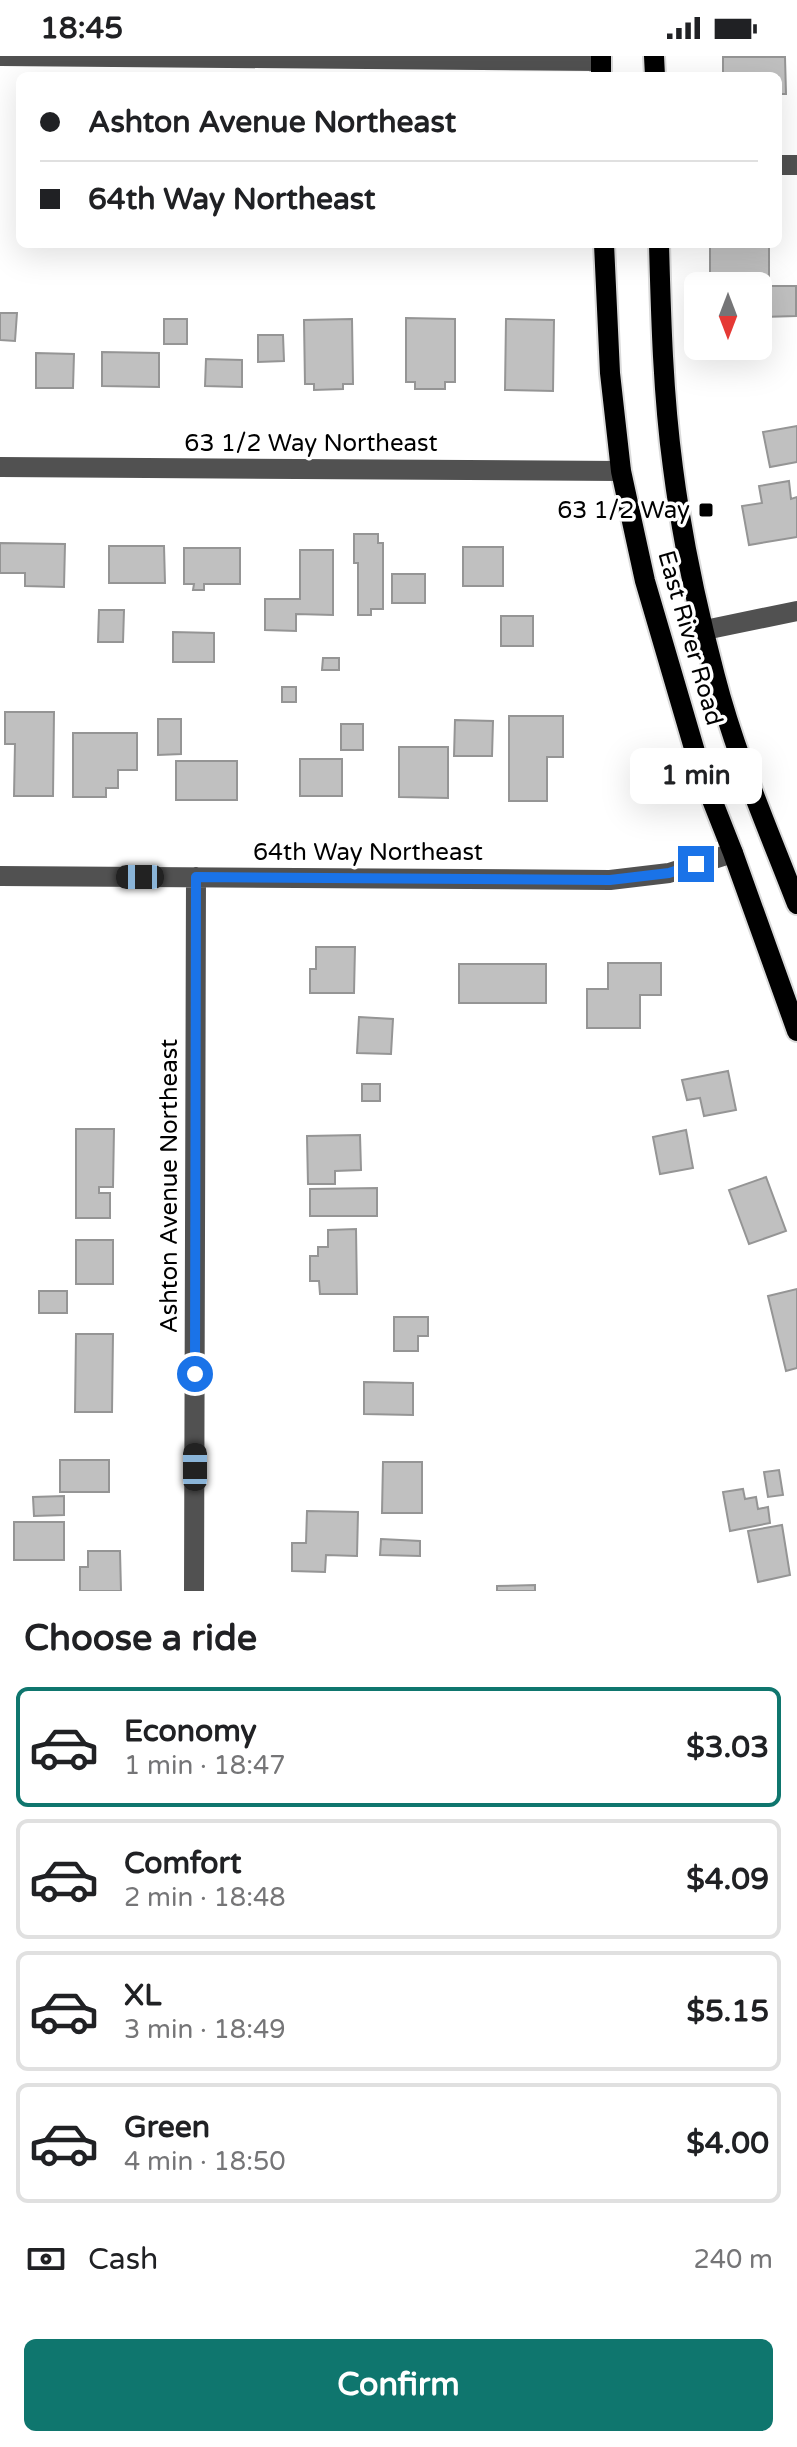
<!DOCTYPE html>
<html lang="en">
<head>
<meta charset="utf-8">
<style>
  body { margin:0; font-family:"Varela Round",sans-serif; background:#f6f6f6; color:#202124; height:100vh; display:flex; flex-direction:column; font-size:30px; white-space:nowrap }
  * { box-sizing:border-box; margin:0 }
  p { font-size:26px; color:#757577 }
  .icon { flex:none; width:44px; height:44px; fill:none; stroke:currentColor; stroke-width:2; stroke-linecap:round; stroke-linejoin:round }
  .map { position:relative; height:1535px; overflow:hidden }
  .drawer { display:flex; flex-direction:column; background:#fff; flex:1 }
  .drawer>* { flex:none }
  .guide { position:absolute; left:16px; top:16px; width:766px; height:176px; border-radius:12px; box-shadow:0 8px 32px #0002; display:grid; align-content:center; height:176px; padding:0 24px; background:#fff }
  .needle { width:52px; rotate:180deg }
  .tools { position:absolute; left:684px; top:216px; display:grid; gap:16px }
  .tools a { display:grid; place-items:center; width:88px; height:88px; border-radius:12px; background:#fff; box-shadow:0 8px 32px #0002; font-size:40px }
  .end { position:absolute; width:36px; height:36px; margin:-18px; border:10px solid #1a73e8; background:#fff; box-shadow:0 0 0 4px #fff }
  .from { border-radius:50% }
  .bubble { position:absolute; height:56px; border-radius:12px; background:#fff; box-shadow:0 8px 32px #0002; font-size:26px; font-weight:700; line-height:56px; text-align:center }
  .car { position:absolute; width:24px; height:48px; margin:-24px -12px; border-radius:10px; box-shadow:0 0 6px 2px #0007; background:linear-gradient(#222 24%,#8ab4d8 0 40%,#222 0 76%,#8ab4d8 0 86%,#222 0) }
  .guide b { display:flex; align-items:center; gap:28px; height:76px; font-size:30px }
  .guide b+b { border-top:2px solid #e0e0e0 }
  .guide i { width:20px; height:20px; background:#202124 }
  ul { padding:0; list-style:none }
  li { display:flex; align-items:center; gap:24px; height:120px; margin:0 16px 12px; padding:0 8px; border:4px solid #e0e0e0; border-radius:12px }
  li div { flex:1 }
  li b { display:block; font-size:30px }
  li em { font-style:normal; font-weight:700 }
  li.on { border-color:#0f766e }
  li>.icon { width:72px; height:72px; stroke-width:1.5 }
  h2 { padding:0 24px; font-size:36px; line-height:96px }
  .pay { display:flex; align-items:center; gap:20px; height:88px; padding:0 24px; font-size:30px }
  .pay p { margin-inline-start:auto }
  .action { display:flex; gap:16px; margin-top:auto; padding:16px 24px }
  .action a { flex:1; height:92px; border-radius:12px; background:#0f766e; color:#fff; font-size:32px; font-weight:700; line-height:92px; text-align:center }
  .status { display:flex; justify-content:space-between; align-items:center; height:56px; padding:0 40px; background:#fff; direction:ltr }
  .status svg { height:22px; fill:currentColor }
  .map>svg:first-child { display:block }
  .building { fill:#c0c0c0; stroke:#959595; stroke-width:2 }
  .lines { fill:none; stroke-linecap:round; stroke-linejoin:round }
  .major-casing { stroke:#dbdbdb; stroke-width:24 }
  .minor { stroke:#515151; stroke-width:20 }
  .major { stroke:#000; stroke-width:20 }
  .route { stroke:#1a73e8; stroke-width:10 }
  .poi-dot { fill:#000; stroke:#fff; stroke-width:3 }
  .labels { text-anchor:middle; dominant-baseline:central; stroke-width:7; stroke-linejoin:round; paint-order:stroke }
  .street-label { font-size:24px; fill:#000; stroke:#fff }
  .poi-label { font-size:24px; fill:#000; stroke:#fff; text-anchor:end }
</style>
</head>
<body>
<div class="status"><b>18:45</b><svg viewBox="0 0 49 12"><path d="M0 12V9h3v3zM5 12V6h3v6zM10 12V3h3v9zM15 12V0h3v12zM26 1h20v11H26zM47 4h2v5h-2z"/></svg></div>
<div class="map">
<svg width="797" height="1535" viewBox="0 0 797 1535">
  <rect width="100%" height="100%" fill="#fff"/>
  <path class="building" d="M723,1H785L786,38H778V20H723Z
    M710,188H769V221L710,220Z
    M758,230H796V260L758,261Z
    M0,257H17L15,285L0,284Z
    M406,262L455,263V326H445V333H415V326H406Z
    M164,263H187V288H164Z
    M352,263L353,328H343V333L314,334V328H305L304,264Z
    M506,263L554,264L553,335L505,334Z
    M258,279H283L284,305L258,306Z
    M102,296L159,297V331L102,330Z
    M36,297L74,298L73,332H36Z
    M206,303L242,304V331L205,330Z
    M797,370V406L770,411L763,376Z
    M789,425L791,443L797,441V481L749,489L742,450L762,447L759,430Z
    M354,478H378V487H383V553H371V559H358V507H354Z
    M0,487L65,488L64,531L25,530V517H0Z
    M109,490H164L165,527H109Z
    M463,491H503V530H463Z
    M184,492H240V528H204V534H193L194,528H184Z
    M300,494H333V559L296,558V575L265,574V543H300Z
    M392,518H425V547H392Z
    M99,554H124L123,586H98Z
    M501,560H533V590H501Z
    M173,576L214,577V606H173Z
    M323,602H339V614H322Z
    M282,631H296V646H282Z
    M5,656H54L53,740H14L15,688H5Z
    M509,660H563V701H547V745H509Z
    M158,663H181V698L158,699Z
    M455,664L493,665L492,700H454Z
    M341,668H363V694H341Z
    M73,677H137V714H118V732H106V741H73Z
    M399,691H448V742L399,741Z
    M300,703H342V740H300Z
    M176,705H237V744H176Z
    M316,891H355L354,937H310V913H316Z
    M608,907H661V939H640V972H587V933H608Z
    M459,908H546V947H459Z
    M359,961L393,963L391,998L357,997Z
    M728,1015L736,1054L704,1060L700,1042L687,1044L682,1024Z
    M362,1028H380V1045H362Z
    M76,1073H114L113,1131H99V1137H110V1162H76Z
    M686,1074L693,1112L660,1118L653,1081Z
    M360,1079L361,1114L335,1115V1128H308L307,1080Z
    M766,1121L786,1175L749,1188L729,1134Z
    M377,1132V1160H310V1133Z
    M356,1173L357,1238H320L319,1225H310V1200H318V1191H328V1174Z
    M76,1184H113V1228H76Z
    M797,1233V1312L786,1315L768,1240Z
    M39,1235H67V1257H39Z
    M394,1261H428V1280H418V1295H394Z
    M76,1278H113L112,1356H75Z
    M364,1326L413,1327V1359L364,1358Z
    M60,1404H109V1436H60Z
    M383,1406H422V1457H382Z
    M779,1414L783,1439L768,1441L764,1416Z
    M743,1433L745,1443L756,1441L758,1453L768,1451L770,1467L730,1475L723,1436Z
    M64,1440V1459L34,1460L33,1441Z
    M307,1455L358,1456L357,1500L326,1499L325,1516L292,1515V1487H306Z
    M14,1466H64V1504H14Z
    M782,1469L790,1519L758,1526L748,1475Z
    M381,1483L420,1485V1500L380,1499Z
    M88,1495H120L121,1535H80V1511H88Z
    M535,1529V1535H497V1530Z"/>
  <g class="lines">
    <g class="major-casing">
      <path id="major" d="M601,0V20
        M654,0L655,20
        M604,188L610,317L621,415L645,525L701,716L733,797L797,975
        M659,188C661,263 663,338 673,412C682,482 697,552 715,620C735,698 768,773 797,848"/>
    </g>
    <path class="minor" d="M0,0L601,5
      M778,109H797
      M0,411L621,415
      M705,574L797,555
      M0,820L610,824L669,817L733,797
      M194,1535L196,821"/>
    <use href="#major" class="major"/>
  </g>
  <g class="lines">
    <path class="route" d="M195,1318L196,821L610,824L669,817L696,808"/>
  </g>
  <rect class="poi-dot" x="698" y="446" width="16" height="16" rx="4"/>
  <g class="labels">
    <g class="street-label">
      <text x="311" y="387">63 1/2 Way Northeast</text>
      <text transform="translate(690 582) rotate(74)">East River Road</text>
      <text x="368" y="796">64th Way Northeast</text>
      <text transform="translate(169 1130) rotate(-90)">Ashton Avenue Northeast</text>
    </g>
    <g class="poi-label">
      <text x="690" y="454">63 1/2 Way</text>
    </g>
  </g>
</svg>
<div class="tools">
<a><svg class="needle" viewBox="-14 -14 28 28"><path d="M0-13l5 13h-10z" fill="#e53935"/><path d="M0 13l5-13h-10z" fill="#757577"/></svg></a>
</div>
<i class="end from" style="left:195px;top:1318px"></i>
<i class="end" style="left:696px;top:808px"></i>
<div class="bubble" style="left:630px;top:692px;width:132px">1 min</div>
<i class="car" style="left:140px;top:821px;rotate:270deg"></i>
<i class="car" style="left:195px;top:1411px;rotate:0deg"></i>
<div class="guide">
<b><i class="from"></i>Ashton Avenue Northeast</b>
<b><i></i>64th Way Northeast</b>
</div>
</div>
<section class="drawer">
<h2>Choose a ride</h2>
<ul>
<li class="on"><svg class="icon" aria-label="car" viewBox="0 0 24 24"><path d="M5 17H2v-5l4-1 3-4h7l3 4 3 1v5h-3M9 17h6M6 11h13"/><circle cx="7" cy="17" r="2"/><circle cx="17" cy="17" r="2"/></svg><div><b>Economy</b><p>1 min · 18:47</p></div><em>$3.03</em></li>
<li><svg class="icon" aria-label="car" viewBox="0 0 24 24"><path d="M5 17H2v-5l4-1 3-4h7l3 4 3 1v5h-3M9 17h6M6 11h13"/><circle cx="7" cy="17" r="2"/><circle cx="17" cy="17" r="2"/></svg><div><b>Comfort</b><p>2 min · 18:48</p></div><em>$4.09</em></li>
<li><svg class="icon" aria-label="car" viewBox="0 0 24 24"><path d="M5 17H2v-5l4-1 3-4h7l3 4 3 1v5h-3M9 17h6M6 11h13"/><circle cx="7" cy="17" r="2"/><circle cx="17" cy="17" r="2"/></svg><div><b>XL</b><p>3 min · 18:49</p></div><em>$5.15</em></li>
<li><svg class="icon" aria-label="car" viewBox="0 0 24 24"><path d="M5 17H2v-5l4-1 3-4h7l3 4 3 1v5h-3M9 17h6M6 11h13"/><circle cx="7" cy="17" r="2"/><circle cx="17" cy="17" r="2"/></svg><div><b>Green</b><p>4 min · 18:50</p></div><em>$4.00</em></li>
</ul>
<div class="pay"><svg class="icon" aria-label="cash" viewBox="0 0 24 24"><path d="M3 7h18v10H3z"/><circle cx="12" cy="12" r="2"/></svg>Cash<p>240 m</p></div>
<div class="action"><a>Confirm</a></div>
</section>
</body>
</html>
